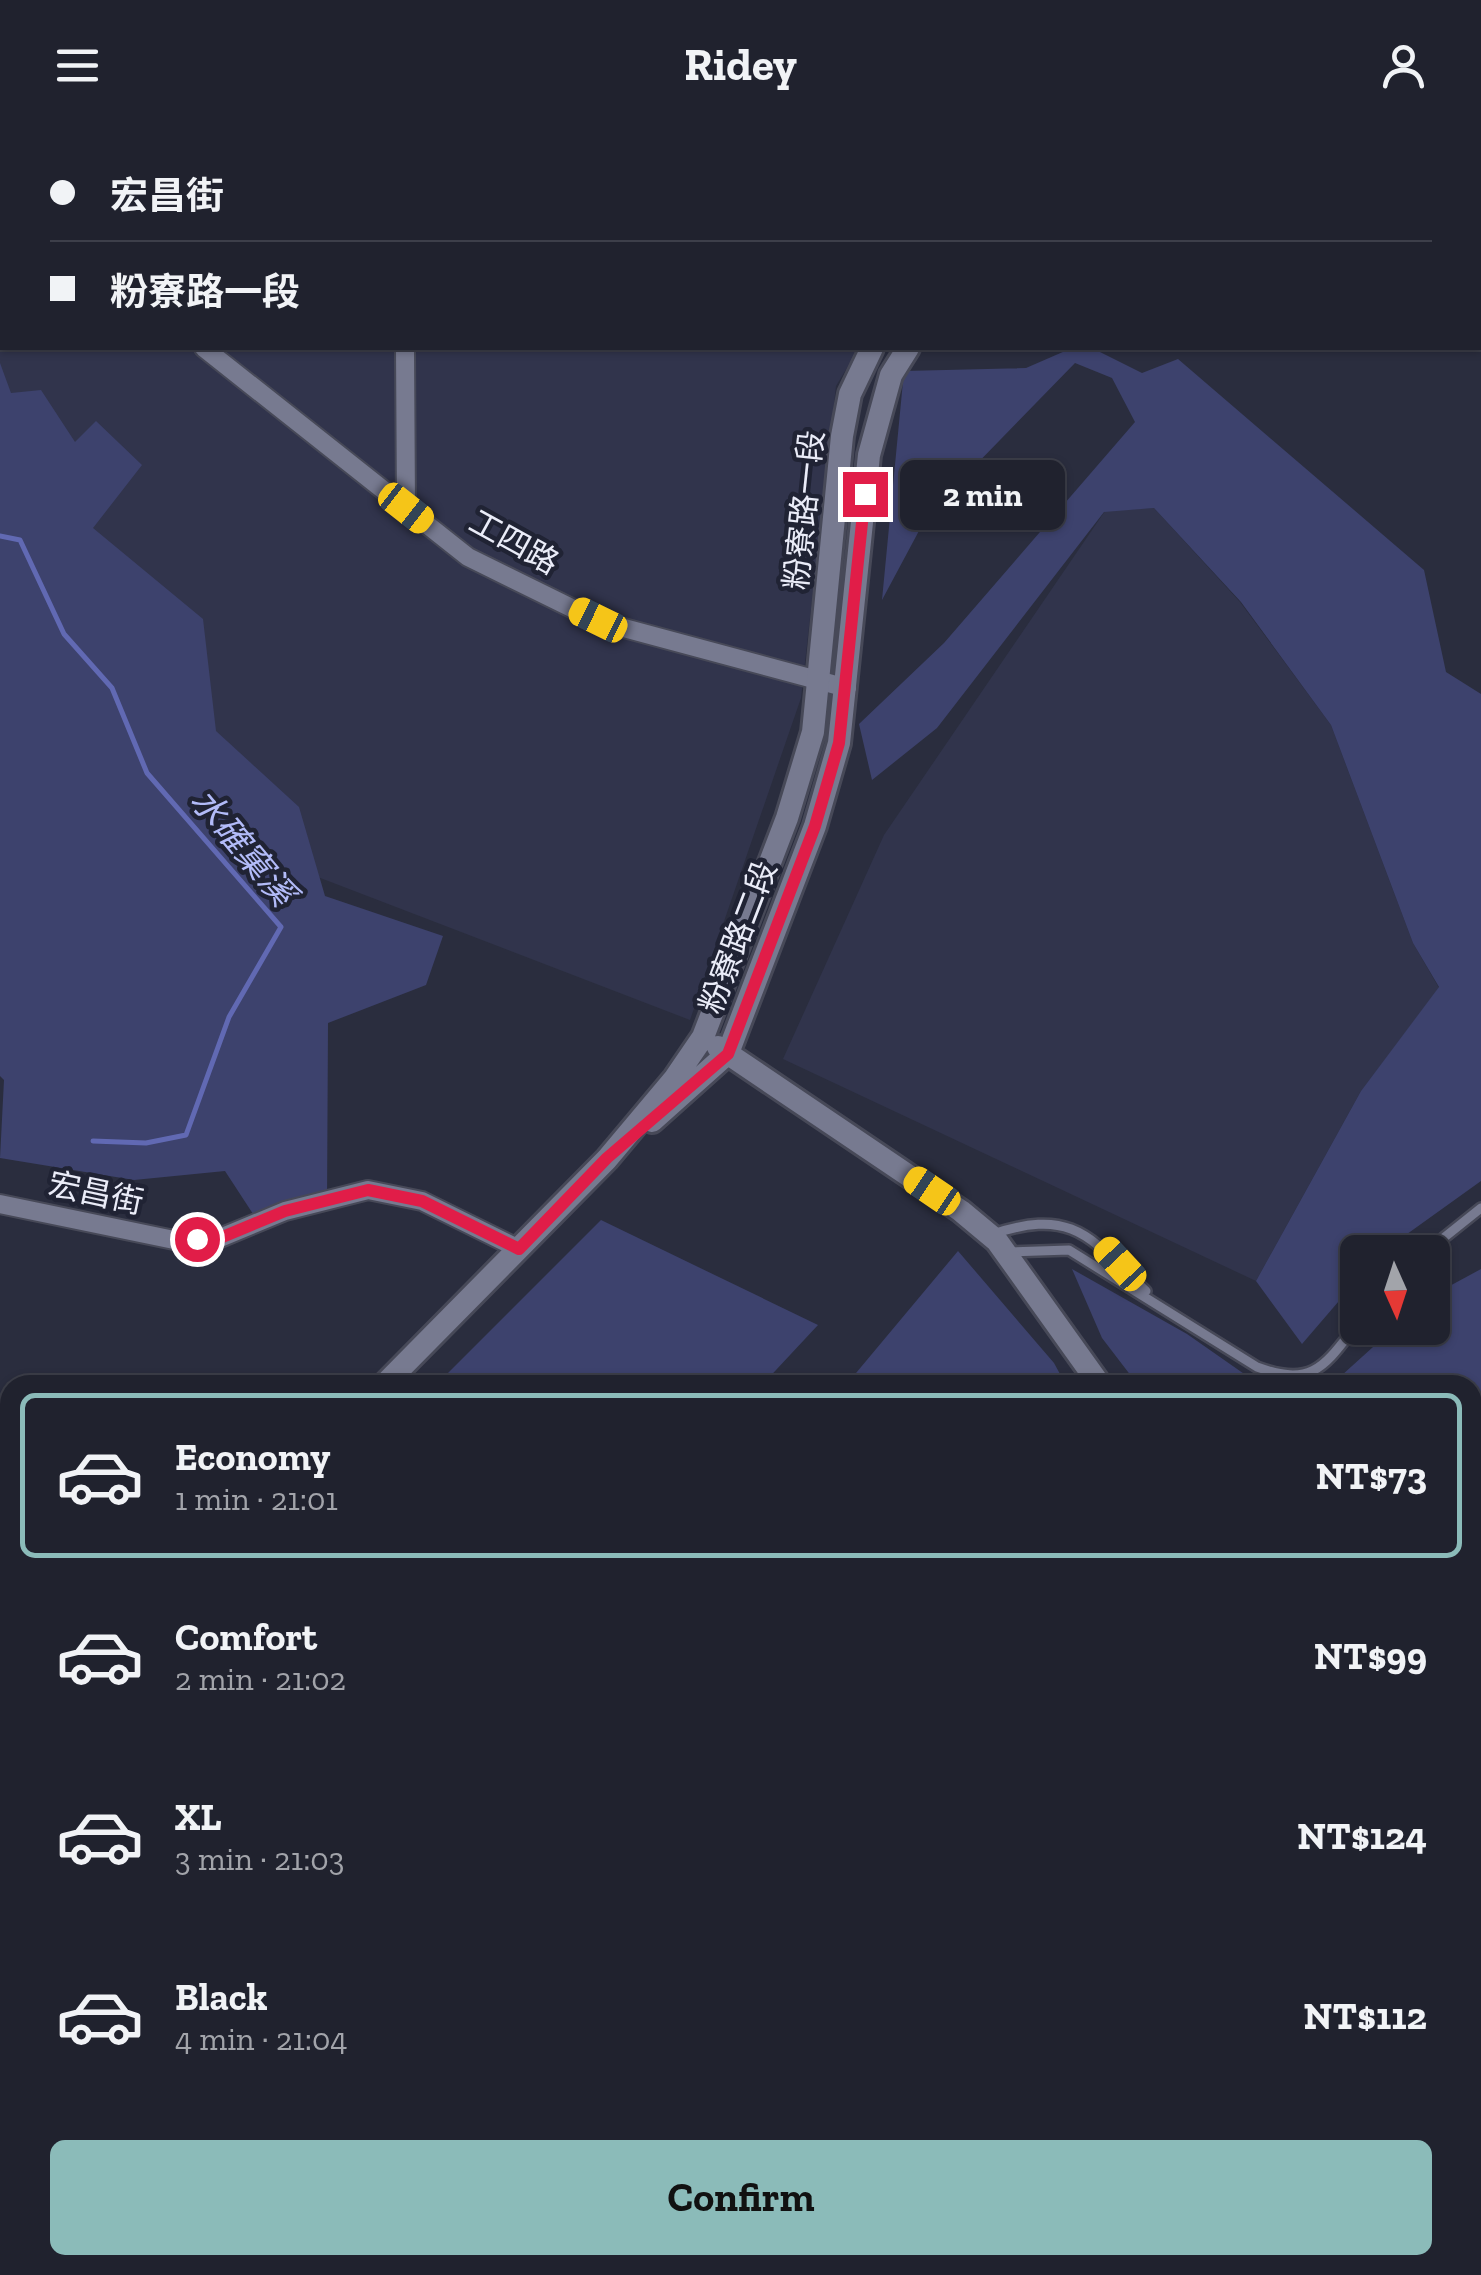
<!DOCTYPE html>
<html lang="en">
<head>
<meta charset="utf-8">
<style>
  body { margin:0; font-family:"Zilla Slab","Noto Sans TC",serif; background:#2d2f3a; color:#f1f3f6; height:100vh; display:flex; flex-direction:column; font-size:38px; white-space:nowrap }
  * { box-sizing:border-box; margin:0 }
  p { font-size:32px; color:#a2a4aa }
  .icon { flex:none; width:55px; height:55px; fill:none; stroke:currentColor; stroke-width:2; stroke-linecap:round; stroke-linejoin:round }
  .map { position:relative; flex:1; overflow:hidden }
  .details { position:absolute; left:0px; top:1245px; width:1482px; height:900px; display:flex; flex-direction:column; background:#20222e; border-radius:30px 30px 0 0; box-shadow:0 2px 8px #0004,0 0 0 2px #3d3f4a }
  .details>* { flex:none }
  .guide { position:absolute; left:0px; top:0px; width:1482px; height:220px; box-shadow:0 2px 8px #0004,0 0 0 2px #3d3f4a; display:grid; align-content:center; height:220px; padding:0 50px; background:#20222e }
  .needle { width:65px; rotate:177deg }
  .buttons { position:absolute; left:1340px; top:1105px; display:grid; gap:20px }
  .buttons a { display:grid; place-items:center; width:110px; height:110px; border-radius:15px; background:#20222e; box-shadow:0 2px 8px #0004,0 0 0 2px #3d3f4a; font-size:50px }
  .end { position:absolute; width:45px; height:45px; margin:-22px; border:12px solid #e11d48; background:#fff; box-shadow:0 0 0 5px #fff }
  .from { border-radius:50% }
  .bubble { position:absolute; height:70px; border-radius:15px; background:#20222e; box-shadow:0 2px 8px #0004,0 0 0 2px #3d3f4a; font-size:32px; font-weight:700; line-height:70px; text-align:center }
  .car { position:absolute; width:30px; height:60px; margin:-30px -15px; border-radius:12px; box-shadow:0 0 8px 2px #0007; background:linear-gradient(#f5c518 24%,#345 0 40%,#f5c518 0 76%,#345 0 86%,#f5c518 0) }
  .guide b { display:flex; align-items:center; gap:35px; height:95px; font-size:38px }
  .guide b+b { border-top:2px solid #3d3f4a }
  .guide i { width:25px; height:25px; background:#f1f3f6 }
  ul { padding:18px 0 0; list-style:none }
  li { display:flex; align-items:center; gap:30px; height:165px; margin:0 20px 15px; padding:0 30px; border:5px solid transparent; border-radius:15px }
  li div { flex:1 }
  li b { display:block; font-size:38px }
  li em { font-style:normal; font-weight:700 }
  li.on { border-color:#8bbbb9 }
  li>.icon { width:90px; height:90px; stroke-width:1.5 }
  .cta { display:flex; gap:20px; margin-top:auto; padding:20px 50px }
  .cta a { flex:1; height:115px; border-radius:15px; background:#8bbbb9; color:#111; font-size:40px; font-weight:700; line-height:115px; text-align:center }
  header { display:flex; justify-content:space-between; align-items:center; height:130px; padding:0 50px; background:#20222e; font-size:45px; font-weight:700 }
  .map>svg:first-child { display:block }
  .built { fill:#31344c }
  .green { fill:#3d426d }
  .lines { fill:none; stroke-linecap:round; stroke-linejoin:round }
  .stream { stroke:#6169b3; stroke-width:5 }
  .river { stroke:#6169b3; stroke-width:32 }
  .lane-casing { stroke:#474958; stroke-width:14 }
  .street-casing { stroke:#474958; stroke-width:22 }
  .secondary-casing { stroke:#474958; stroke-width:28 }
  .lane { stroke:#777a90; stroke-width:9 }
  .street { stroke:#777a90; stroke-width:18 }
  .secondary { stroke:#777a90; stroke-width:22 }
  .route { stroke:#e11d48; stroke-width:12 }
  .labels { text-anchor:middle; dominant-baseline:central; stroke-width:9; stroke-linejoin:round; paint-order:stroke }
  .street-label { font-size:32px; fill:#eaecf8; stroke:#202334 }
  .water-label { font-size:35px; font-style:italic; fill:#b2bbf8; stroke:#202334 }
</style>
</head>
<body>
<header><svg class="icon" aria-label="menu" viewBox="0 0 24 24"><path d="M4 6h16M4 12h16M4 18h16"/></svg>Ridey<svg class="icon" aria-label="person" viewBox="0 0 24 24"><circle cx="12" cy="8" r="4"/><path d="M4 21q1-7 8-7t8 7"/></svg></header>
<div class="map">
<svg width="1481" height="2145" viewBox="0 0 1481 2145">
  <rect width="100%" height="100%" fill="#2a2d3e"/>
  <path class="built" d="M0,0H992L2,2V218H859L836,256L801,568L690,890L253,722L0,352Z
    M1154,378L1240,472L1331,595L1413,813L1439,858L1361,961L1256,1151L783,929L884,705L1105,381Z
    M10,2097V2135H267L269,2145H0V2099Z"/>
  <path class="green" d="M1389,0H1481V222L1475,218H1480V2Z
    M1072,218H1092L1142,243L1178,229L1424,440L1446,542L1481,564V1051L1382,1122H1358L1357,1150L1302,1214L1256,1151L1361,961L1439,857L1413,813L1331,595L1241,472L1154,378L1104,382L937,598L872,650L859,594L944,513L1135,292L1112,248L1075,233L928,384L882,470L904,241L1026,238Z
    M0,233L11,263L41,260L75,312L96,291L142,335L93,398L203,489L216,601L299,677L325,766L443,806L426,855L328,893L327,1075L257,1090L225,1041L134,1050L0,1028L4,950L0,946Z
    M601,1090L818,1195L762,1255H436Z
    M958,1121L1054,1233L1066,1255H846Z
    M1072,1139L1187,1204L1260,1255H1138L1102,1208Z
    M1481,1139V1382L1473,1391L1472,1255H1331L1394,1198H1432L1433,1165Z
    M393,2135H1211L1220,2145H683L613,2138L586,2145H395Z
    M1292,2135H1409L1405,2145H1296Z"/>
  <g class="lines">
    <path class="stream" d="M0,406L20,410L64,504L112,558L147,643L281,797L229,887L186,1005L146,1013L93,1011
      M1342,2135L1366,2145"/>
    <path class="river" d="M1472,1503L1481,1460
      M1472,1602L1481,1613"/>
    <g class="lane-casing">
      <path id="lane" d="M993,1104C1075,1077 1091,1109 1146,1161
        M1009,1122L1069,1120L1257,1237C1314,1258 1325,1235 1358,1193
        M1426,1122L1481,1078
        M0,2082L10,2081
        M152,2135L155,2145"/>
    </g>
    <g class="street-casing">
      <path id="street" d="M91,0L92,2
        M403,0V2
        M487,2L546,0
        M204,218L468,427L598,491L847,558
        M405,218L406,378
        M0,1074L174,1110L220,1108L285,1081L368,1060L422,1071L519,1119
        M1472,1418L1481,1406
        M1472,1674L1481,1695
        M1472,1894L1481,1825
        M1434,2145L1437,2135"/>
    </g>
    <g class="secondary-casing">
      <path id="secondary" d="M1005,2L1007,0
        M1038,2L1039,0
        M718,917L961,1081L997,1111L1100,1255
        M652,991L728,923L815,696L839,613L869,325L891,245L908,218
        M384,1255L607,1029L675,948L703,907L787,688L813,602L842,306L850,264L872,218
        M0,1527L10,1533
        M0,1756L10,1737
        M1251,2135L1265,2145"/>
    </g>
    <use href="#lane" class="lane"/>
    <use href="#street" class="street"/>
    <use href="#secondary" class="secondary"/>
  </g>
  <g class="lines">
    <path class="route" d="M197,1109L220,1108L285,1081L368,1060L422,1071L519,1119L607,1028L728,924L815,696L839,613L865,364"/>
  </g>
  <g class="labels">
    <g class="street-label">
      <text transform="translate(804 380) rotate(-84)">粉寮路一段</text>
      <text transform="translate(514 412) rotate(29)">工四路</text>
      <text transform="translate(738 807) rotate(-69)">粉寮路二段</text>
      <text transform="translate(96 1063) rotate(12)">宏昌街</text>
    </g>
    <g class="water-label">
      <text transform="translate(243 717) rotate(50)">水確窠溪</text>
    </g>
  </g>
</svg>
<div class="buttons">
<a><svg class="needle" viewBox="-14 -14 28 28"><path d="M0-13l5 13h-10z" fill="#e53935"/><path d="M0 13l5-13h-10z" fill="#a2a4aa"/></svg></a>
</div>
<i class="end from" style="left:197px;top:1109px"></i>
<i class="end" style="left:865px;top:364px"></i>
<div class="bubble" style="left:900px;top:330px;width:165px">2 min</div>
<i class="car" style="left:406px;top:378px;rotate:128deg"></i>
<i class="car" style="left:598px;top:490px;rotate:296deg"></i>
<i class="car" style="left:932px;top:1061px;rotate:304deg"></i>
<i class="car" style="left:1120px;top:1134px;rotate:317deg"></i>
<div class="guide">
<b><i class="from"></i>宏昌街</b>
<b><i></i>粉寮路一段</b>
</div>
<section class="details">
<ul>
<li class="on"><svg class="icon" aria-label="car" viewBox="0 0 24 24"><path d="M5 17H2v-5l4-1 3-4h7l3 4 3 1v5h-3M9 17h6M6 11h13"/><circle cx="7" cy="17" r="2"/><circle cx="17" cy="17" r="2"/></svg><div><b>Economy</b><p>1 min · 21:01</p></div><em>NT$73</em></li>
<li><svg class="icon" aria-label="car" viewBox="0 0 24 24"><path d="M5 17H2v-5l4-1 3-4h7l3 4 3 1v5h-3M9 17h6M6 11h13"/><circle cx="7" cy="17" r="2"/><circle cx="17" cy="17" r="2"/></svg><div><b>Comfort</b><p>2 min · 21:02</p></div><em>NT$99</em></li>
<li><svg class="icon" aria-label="car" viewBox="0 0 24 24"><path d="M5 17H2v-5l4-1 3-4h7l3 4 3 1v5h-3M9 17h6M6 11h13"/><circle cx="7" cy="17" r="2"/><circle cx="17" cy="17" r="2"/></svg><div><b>XL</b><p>3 min · 21:03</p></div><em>NT$124</em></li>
<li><svg class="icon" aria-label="car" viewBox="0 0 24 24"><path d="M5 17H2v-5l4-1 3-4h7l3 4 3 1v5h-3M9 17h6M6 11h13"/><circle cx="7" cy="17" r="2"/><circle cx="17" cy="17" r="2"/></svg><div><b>Black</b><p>4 min · 21:04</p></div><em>NT$112</em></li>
</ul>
<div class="cta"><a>Confirm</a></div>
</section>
</div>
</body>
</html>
